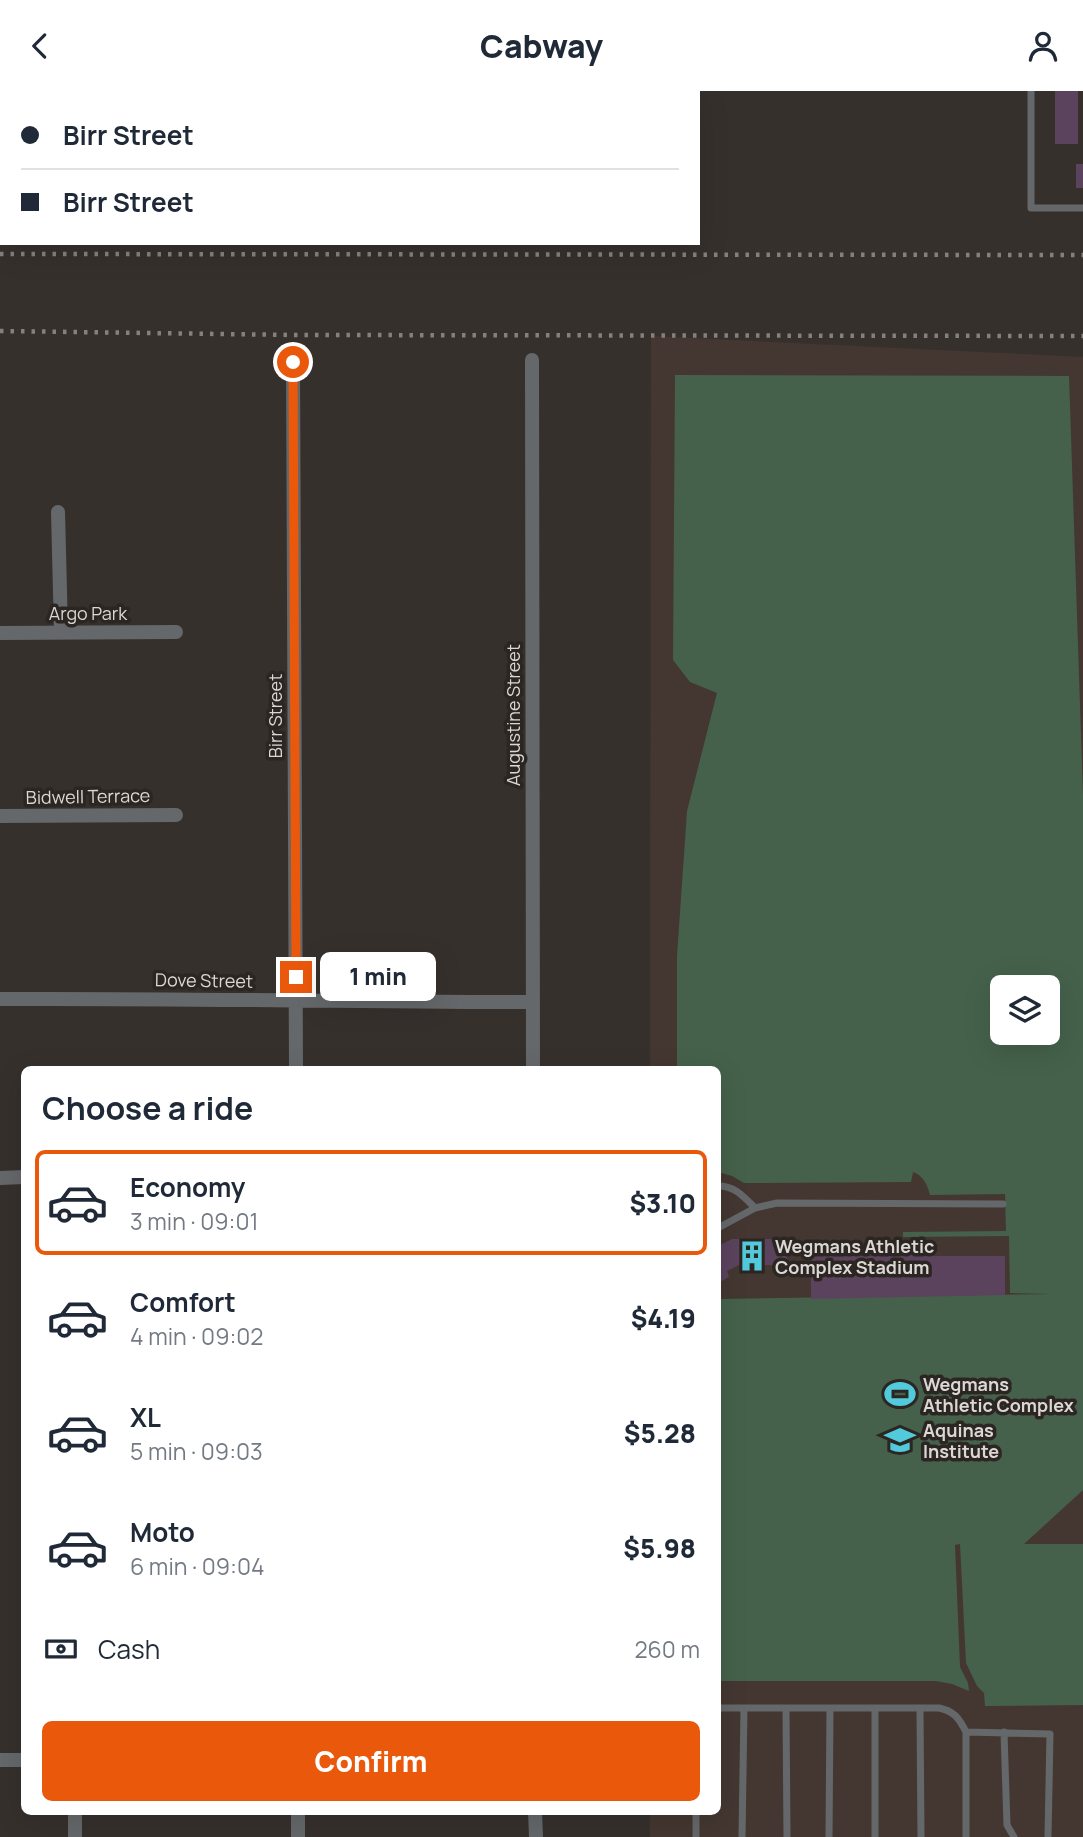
<!DOCTYPE html>
<html lang="en">
<head>
<meta charset="utf-8">
<style>
  body { margin:0; font-family:Manrope,sans-serif; background:#f6f6f7; color:#1f2937; height:100vh; display:flex; flex-direction:column; font-size:26px; white-space:nowrap }
  * { box-sizing:border-box; margin:0 }
  p { font-size:23px; color:#747a83 }
  .icon { flex:none; width:38px; height:38px; fill:none; stroke:currentColor; stroke-width:2; stroke-linecap:round; stroke-linejoin:round }
  .map { position:relative; flex:1; overflow:hidden }
  .side { position:absolute; left:21px; top:975px; width:700px; height:749px; display:flex; flex-direction:column; background:#fff; border-radius:10px; box-shadow:0 7px 28px #0002 }
  .side>* { flex:none }
  .banner { position:absolute; left:0px; top:0px; width:700px; height:154px; box-shadow:0 7px 28px #0002; display:grid; align-content:center; height:154px; padding:0 21px; background:#fff }
  .fabs { position:absolute; left:990px; top:884px; display:grid; gap:14px }
  .fabs a { display:grid; place-items:center; width:70px; height:70px; border-radius:10px; background:#fff; box-shadow:0 7px 28px #0002; font-size:35px }
  .end { position:absolute; width:32px; height:32px; margin:-16px; border:9px solid #ea580c; background:#fff; box-shadow:0 0 0 4px #fff }
  .from { border-radius:50% }
  .bubble { position:absolute; height:49px; border-radius:10px; background:#fff; box-shadow:0 7px 28px #0002; font-size:23px; font-weight:800; line-height:49px; text-align:center }
  .banner b { display:flex; align-items:center; gap:24px; height:66px; font-size:26px }
  .banner b+b { border-top:2px solid #e0e1e3 }
  .banner i { width:18px; height:18px; background:#1f2937 }
  ul { padding:0; list-style:none }
  li { display:flex; align-items:center; gap:21px; height:105px; margin:0 14px 10px; padding:0 7px; border:4px solid transparent; border-radius:10px }
  li div { flex:1 }
  li b { display:block; font-size:26px }
  li em { font-style:normal; font-weight:800 }
  li.selected { border-color:#ea580c }
  li>.icon { width:63px; height:63px; stroke-width:1.5 }
  h2 { padding:0 21px; font-size:32px; line-height:84px }
  .pay { display:flex; align-items:center; gap:18px; height:77px; padding:0 21px; font-size:26px }
  .pay p { margin-inline-start:auto }
  .action { display:flex; gap:14px; margin-top:auto; padding:14px 21px }
  .action a { flex:1; height:80px; border-radius:10px; background:#ea580c; color:#fff; font-size:28px; font-weight:800; line-height:80px; text-align:center }
  header { display:flex; justify-content:space-between; align-items:center; height:91px; padding:0 21px; background:#fff; font-size:32px; font-weight:800 }
  .map>svg:first-child { display:block }
  .built { fill:#443731; fill-rule:evenodd }
  .green { fill:#45614b; fill-rule:evenodd }
  .building { fill:#5b435d }
  .lines { fill:none; stroke-linecap:round; stroke-linejoin:round }
  .lane { stroke:#65686a; stroke-width:7 }
  .street { stroke:#65686a; stroke-width:14 }
  .rail { stroke:#85807d; stroke-width:4.5; stroke-dasharray:3.5 7; stroke-linecap:butt }
  .route { stroke:#ea580c; stroke-width:9 }
  .labels { text-anchor:middle; dominant-baseline:central; stroke-width:7; stroke-linejoin:round; paint-order:stroke }
  .street-label { font-size:18px; fill:#dbd7d4; stroke:#2c2623 }
  .poi-label { font-size:18px; font-weight:bold; fill:#dbd7d4; stroke:#2c2623; text-anchor:start }
</style>
</head>
<body>
<header><svg class="icon" aria-label="back" viewBox="0 0 24 24"><path d="M15 5l-7 7 7 7"/></svg>Cabway<svg class="icon" aria-label="person" viewBox="0 0 24 24"><circle cx="12" cy="8" r="4"/><path d="M4 21q1-7 8-7t8 7"/></svg></header>
<div class="map">
<svg width="1083" height="1746" viewBox="0 0 1083 1746">
  <rect width="100%" height="100%" fill="#36302d"/>
  <path class="built" d="M651,245L1083,266V1746H650V1720H718V978H650ZM1003,896H1048V942H1003Z"/>
  <path class="green" d="M675,284L1069,285L1083,704V1399L1024,1453H1083V1614L985,1615L984,1602L977,1595L966,1572L960,1453L955,1454L960,1576L968,1592L969,1600L952,1593L936,1590H718V1208L1053,1203L1010,1202L1009,1145L903,1146V1141L1006,1140L1005,1103L930,1104C928,1095 923,1084 913,1081L911,1091L744,1092L732,1085L718,1081V978H677V865L687,720L717,602L690,591L673,569ZM1003,896H1048V942H1003Z"/>
  <path class="building" d="M1055,0H1078V53H1055Z
    M1076,73H1083V97H1076Z
    M732,1148H787V1174H739L727,1180L729,1186L718,1192V1155Z
    M893,1156H919V1165H1005V1204L811,1208V1165H892Z"/>
  <g class="lines">
    <path class="lane" d="M315,0L316,2
      M480,0V2
      M1031,0V117H1083
      M718,1095C735,1095 743,1105 755,1117
      M718,1137L755,1117L777,1112L1003,1113
      M718,1617H939C954,1620 959,1627 966,1641V1746
      M786,1617L787,1746
      M875,1617V1746
      M920,1617L921,1746
      M966,1641L1050,1643L1048,1746
      M1004,1641L1007,1734L1014,1746
      M696,1720V1746
      M742,1746L744,1617
      M829,1746L830,1617"/>
    <path class="street" d="M532,269L533,978
      M293,271L296,978
      M58,421L61,541
      M0,542L176,541
      M0,725L176,724
      M0,908C178,907 355,911 533,911
      M0,1087L24,1086
      M0,1669H24
      M75,1720V1746
      M298,1720V1746
      M535,1720L536,1746"/>
    <path class="rail" d="M0,163L1083,164
      M0,240L294,244L1083,245"/>
  </g>
  <g class="lines">
    <path class="route" d="M293,271L296,886"/>
  </g>
  <defs>
    <g id="building-bare" transform="scale(2.415)"><path d="M-4-6H4V6H1V3H-1V6H-4ZM-2.5-4.3h1.7v1.8h-1.7ZM.8-4.3h1.7v1.8H.8ZM-2.5-1h1.7V.8h-1.7ZM.8-1h1.7V.8H.8Z" fill="#53cadc" stroke="#2c2623" stroke-width="2.5" paint-order="stroke"/></g>
    <g id="stadium-bare" transform="scale(2.415)"><path d="M0-5a6.5 5 0 1 0 0 10a6.5 5 0 1 0 0-10ZM-3.5-1.8h7v3.6h-7Z" fill="#53cadc" stroke="#2c2623" stroke-width="2.5" paint-order="stroke"/></g>
    <g id="school-bare" transform="scale(2.415)"><path d="M0-5L7-2L0 1L-7-2ZM-4 1L0 2.5L4 1V4Q0 6-4 4Z" fill="#53cadc" stroke="#2c2623" stroke-width="2.5" paint-order="stroke"/></g>
  </defs>
  <g fill-rule="evenodd">
    <use href="#building-bare" x="752" y="1165"/>
    <use href="#stadium-bare" x="900" y="1303"/>
    <use href="#school-bare" x="900" y="1349"/>
  </g>
  <g class="labels">
    <g class="street-label">
      <text x="88" y="522">Argo Park</text>
      <text transform="translate(513 624) rotate(-90)">Augustine Street</text>
      <text transform="translate(275 625) rotate(-90)">Birr Street</text>
      <text transform="translate(88 705) rotate(-1)">Bidwell Terrace</text>
      <text transform="translate(204 889) rotate(1)">Dove Street</text>
    </g>
    <g class="poi-label">
      <text x="775" y="1155">Wegmans Athletic<tspan x="775" dy="21">Complex Stadium</tspan></text>
      <text x="923" y="1293">Wegmans<tspan x="923" dy="21">Athletic Complex</tspan></text>
      <text x="923" y="1339">Aquinas<tspan x="923" dy="21">Institute</tspan></text>
    </g>
  </g>
</svg>
<div class="fabs">
<a><svg class="icon" aria-label="layers" viewBox="0 0 24 24"><path d="M12 4l9 5-9 5-9-5zM3 14l9 5 9-5"/></svg></a>
</div>
<i class="end from" style="left:293px;top:271px"></i>
<i class="end" style="left:296px;top:886px"></i>
<div class="bubble" style="left:320px;top:861px;width:116px">1 min</div>
<div class="banner">
<b><i class="from"></i>Birr Street</b>
<b><i></i>Birr Street</b>
</div>
<section class="side">
<h2>Choose a ride</h2>
<ul>
<li class="selected"><svg class="icon" aria-label="car" viewBox="0 0 24 24"><path d="M5 17H2v-5l4-1 3-4h7l3 4 3 1v5h-3M9 17h6M6 11h13"/><circle cx="7" cy="17" r="2"/><circle cx="17" cy="17" r="2"/></svg><div><b>Economy</b><p>3 min · 09:01</p></div><em>$3.10</em></li>
<li><svg class="icon" aria-label="car" viewBox="0 0 24 24"><path d="M5 17H2v-5l4-1 3-4h7l3 4 3 1v5h-3M9 17h6M6 11h13"/><circle cx="7" cy="17" r="2"/><circle cx="17" cy="17" r="2"/></svg><div><b>Comfort</b><p>4 min · 09:02</p></div><em>$4.19</em></li>
<li><svg class="icon" aria-label="car" viewBox="0 0 24 24"><path d="M5 17H2v-5l4-1 3-4h7l3 4 3 1v5h-3M9 17h6M6 11h13"/><circle cx="7" cy="17" r="2"/><circle cx="17" cy="17" r="2"/></svg><div><b>XL</b><p>5 min · 09:03</p></div><em>$5.28</em></li>
<li><svg class="icon" aria-label="car" viewBox="0 0 24 24"><path d="M5 17H2v-5l4-1 3-4h7l3 4 3 1v5h-3M9 17h6M6 11h13"/><circle cx="7" cy="17" r="2"/><circle cx="17" cy="17" r="2"/></svg><div><b>Moto</b><p>6 min · 09:04</p></div><em>$5.98</em></li>
</ul>
<div class="pay"><svg class="icon" aria-label="cash" viewBox="0 0 24 24"><path d="M3 7h18v10H3z"/><circle cx="12" cy="12" r="2"/></svg>Cash<p>260 m</p></div>
<div class="action"><a>Confirm</a></div>
</section>
</div>
</body>
</html>
